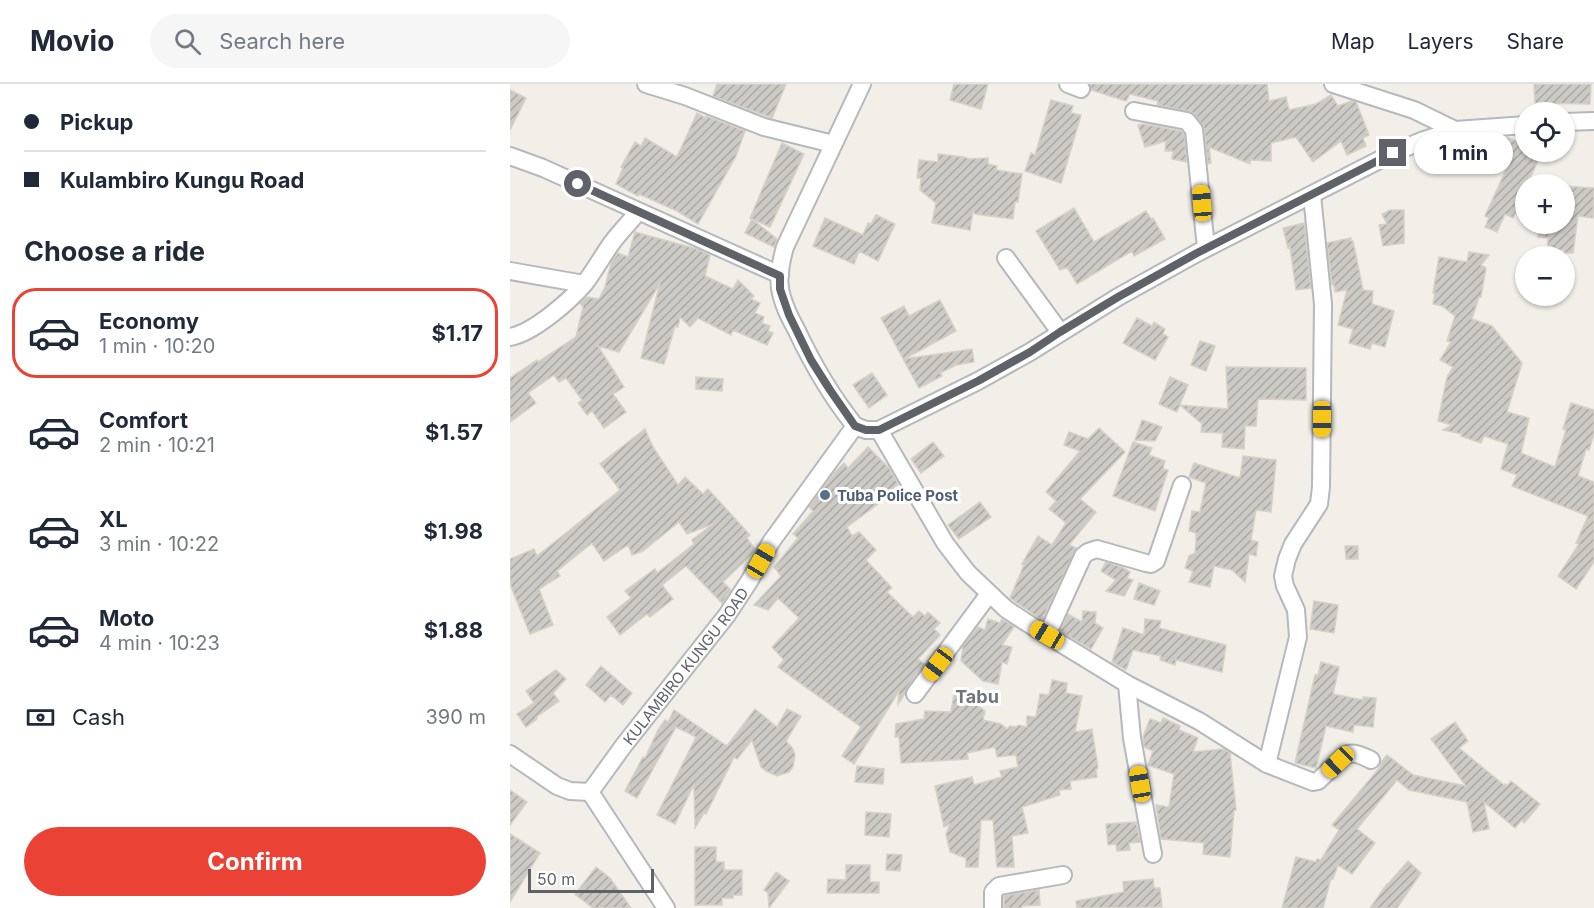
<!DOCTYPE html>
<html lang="en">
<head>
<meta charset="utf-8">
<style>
  body { margin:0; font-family:Inter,sans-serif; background:#f6f6f7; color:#1f2937; height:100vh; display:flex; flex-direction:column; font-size:22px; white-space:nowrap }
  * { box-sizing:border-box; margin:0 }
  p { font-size:20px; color:#747a83 }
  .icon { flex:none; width:33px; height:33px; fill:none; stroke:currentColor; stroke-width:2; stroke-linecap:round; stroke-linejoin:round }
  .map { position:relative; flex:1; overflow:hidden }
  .drawer { display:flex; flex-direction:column; background:#fff; width:510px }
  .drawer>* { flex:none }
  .guide { display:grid; align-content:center; height:132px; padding:0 24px; background:#fff }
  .buttons { position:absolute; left:1005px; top:18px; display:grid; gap:12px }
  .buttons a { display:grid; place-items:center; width:60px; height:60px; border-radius:50%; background:#fff; box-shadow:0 2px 4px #0004; font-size:30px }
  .scale { position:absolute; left:18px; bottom:15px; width:126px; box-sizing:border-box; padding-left:6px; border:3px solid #5f6368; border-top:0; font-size:16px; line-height:21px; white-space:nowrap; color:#5f6368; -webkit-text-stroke:4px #fff; paint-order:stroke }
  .end { position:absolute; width:27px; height:27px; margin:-14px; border:8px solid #5f6368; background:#fff; box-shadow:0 0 0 3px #fff }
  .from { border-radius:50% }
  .bubble { position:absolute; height:42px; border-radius:21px; background:#fff; box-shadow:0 2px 4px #0004; font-size:20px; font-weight:700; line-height:42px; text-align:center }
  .car { position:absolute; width:18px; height:36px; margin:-18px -9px; border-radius:8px; box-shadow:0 0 4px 2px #0007; background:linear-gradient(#f5c518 24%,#345 0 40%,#f5c518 0 76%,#345 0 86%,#f5c518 0) }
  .guide b { display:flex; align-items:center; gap:21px; height:57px; font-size:22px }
  .guide b+b { border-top:2px solid #e0e1e3 }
  .guide i { width:15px; height:15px; background:#1f2937 }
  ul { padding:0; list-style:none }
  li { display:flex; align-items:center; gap:18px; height:90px; margin:0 12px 9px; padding:0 12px; border:3px solid transparent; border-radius:24px }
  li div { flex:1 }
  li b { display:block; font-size:22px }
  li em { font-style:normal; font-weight:700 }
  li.selected { border-color:#ea4335 }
  li>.icon { width:54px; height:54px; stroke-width:1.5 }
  h2 { padding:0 24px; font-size:27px; line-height:72px }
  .pay { display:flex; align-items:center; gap:15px; height:66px; padding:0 24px; font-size:22px }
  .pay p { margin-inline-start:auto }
  .primary-button { display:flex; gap:12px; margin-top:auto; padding:12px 24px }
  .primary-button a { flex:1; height:69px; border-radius:36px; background:#ea4335; color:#fff; font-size:24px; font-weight:700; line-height:69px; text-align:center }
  header { display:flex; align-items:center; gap:36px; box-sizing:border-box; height:84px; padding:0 30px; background:#fff; border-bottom:2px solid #e0e1e3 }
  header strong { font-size:28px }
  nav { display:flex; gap:33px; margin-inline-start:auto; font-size:21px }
  .search { width:420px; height:54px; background:#f6f6f7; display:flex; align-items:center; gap:15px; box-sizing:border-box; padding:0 21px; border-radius:33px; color:#747a83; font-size:22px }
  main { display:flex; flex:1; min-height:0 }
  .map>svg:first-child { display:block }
  .building { fill:url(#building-hatch); stroke:#d6d1c6; stroke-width:1.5 }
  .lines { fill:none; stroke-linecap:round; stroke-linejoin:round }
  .street-casing { stroke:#b5b8bc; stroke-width:20 }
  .street { stroke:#fff; stroke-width:16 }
  .route { stroke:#5f6368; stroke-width:8 }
  .service-dot { fill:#5c6f8a; stroke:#fff; stroke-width:2 }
  .labels { text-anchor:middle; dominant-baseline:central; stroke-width:6; stroke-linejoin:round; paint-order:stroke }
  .service-label { font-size:15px; font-weight:bold; fill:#4e5e75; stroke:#fff; text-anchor:start }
  .street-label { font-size:15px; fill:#5f6368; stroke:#fff }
  .quarter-label { font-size:18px; font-weight:bold; fill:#70757a; stroke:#fff }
</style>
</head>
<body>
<header>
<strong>Movio</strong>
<div class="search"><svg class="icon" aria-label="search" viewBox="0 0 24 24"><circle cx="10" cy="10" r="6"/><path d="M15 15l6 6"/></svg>Search here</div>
<nav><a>Map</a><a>Layers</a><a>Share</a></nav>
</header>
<main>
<section class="drawer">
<div class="guide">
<b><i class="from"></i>Pickup</b>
<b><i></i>Kulambiro Kungu Road</b>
</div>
<h2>Choose a ride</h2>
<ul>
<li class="selected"><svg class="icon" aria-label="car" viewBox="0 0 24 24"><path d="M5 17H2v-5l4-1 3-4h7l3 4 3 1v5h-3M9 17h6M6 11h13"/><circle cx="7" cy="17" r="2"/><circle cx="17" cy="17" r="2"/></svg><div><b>Economy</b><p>1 min · 10:20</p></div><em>$1.17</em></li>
<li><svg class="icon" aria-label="car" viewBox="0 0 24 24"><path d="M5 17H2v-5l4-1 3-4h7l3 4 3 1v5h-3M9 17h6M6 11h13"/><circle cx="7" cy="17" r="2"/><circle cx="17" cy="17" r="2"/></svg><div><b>Comfort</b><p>2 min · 10:21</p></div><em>$1.57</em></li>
<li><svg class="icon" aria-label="car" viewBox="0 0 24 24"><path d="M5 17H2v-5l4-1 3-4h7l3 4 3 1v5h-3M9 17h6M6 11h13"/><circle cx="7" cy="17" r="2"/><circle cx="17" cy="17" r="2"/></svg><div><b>XL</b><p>3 min · 10:22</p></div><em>$1.98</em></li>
<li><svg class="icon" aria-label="car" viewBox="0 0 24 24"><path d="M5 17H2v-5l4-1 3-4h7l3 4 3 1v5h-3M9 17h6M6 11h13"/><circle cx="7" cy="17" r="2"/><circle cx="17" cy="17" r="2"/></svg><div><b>Moto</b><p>4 min · 10:23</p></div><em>$1.88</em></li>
</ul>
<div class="pay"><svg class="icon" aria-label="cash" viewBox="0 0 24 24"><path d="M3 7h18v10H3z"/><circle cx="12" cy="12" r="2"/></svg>Cash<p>390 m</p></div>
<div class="primary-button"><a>Confirm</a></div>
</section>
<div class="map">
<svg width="1084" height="824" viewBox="0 0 1084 824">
  <defs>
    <pattern id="building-hatch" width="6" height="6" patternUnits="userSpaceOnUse" patternTransform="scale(1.5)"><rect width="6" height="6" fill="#cccac5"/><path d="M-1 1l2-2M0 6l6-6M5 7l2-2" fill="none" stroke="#a9a8a4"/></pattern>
  </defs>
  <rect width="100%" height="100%" fill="#f1efe8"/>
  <path class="building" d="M207,0H276L262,34L203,12Z
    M444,0H478L471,25L440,16Z
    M580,0H757L759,17L776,13L779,26L806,20L821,11L828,22L841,17L846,18L859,51L853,54L856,62L837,71L831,57L803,78L786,53L761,59V77L740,76V80L699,63L701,79L698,80L694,44L685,30L679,27L647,21L648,17L620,10L616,17L581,6Z
    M1024,0H1081L1080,20L1025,19Z
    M0,6L16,14L0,46Z
    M541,16L563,22L561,29L571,31L551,99L515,87L521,69L525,71Z
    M187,29L196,34V32L235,47L226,72L188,140L167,127L129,110L128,112L106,100L113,84L111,83L125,58L131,62L135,54L167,73Z
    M634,40L671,47L674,50L677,78L662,75L663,67H655L656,57L635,63L628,41Z
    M997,53L1016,62V68H1032L1021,92L1012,99H1018L1016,100V105L1003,134L995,130L987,148L975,143L979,134L975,132L1000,77L989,72Z
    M272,59L294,70L260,143L240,134Z
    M428,70L454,73L459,75L478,74V80L487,82L486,86L512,90L508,118H505L503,135L465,130L463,127L460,146L422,139L426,119L410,106L411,94H407L409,76L428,78Z
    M1054,102L1084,104L1083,134L1068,132L1063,169H1054V166H1050V170L1037,168L1038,154L1028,153L1030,140H1054Z
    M564,124L584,158L636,127L641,135L643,134L655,155L624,172L622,167L567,200L557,183L550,186L526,147Z
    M880,126H894V159L873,162L869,141L877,140L872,130Z
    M366,131L385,140L368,177L349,167L344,180L303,162L315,134L353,151L358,139L361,140Z
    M242,135L267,155L264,163L235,149Z
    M794,139L801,204L786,206L780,163L778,164L773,144Z
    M125,148L187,165L200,171L195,192L223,205L228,196L244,212L241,215L250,219L245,229L254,233L252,239L260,242L258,247L263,249L257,261L223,246L221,251L188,234L180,243L170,233L168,243L165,242L154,280L131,274L150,199L109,268L88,262L114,303L103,310L116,328L94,344L82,327L77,331L68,319L72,316L56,294L49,298L44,291L18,309L26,319L0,338V294L27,276L28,278L66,253L73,223L70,219L77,213L89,215L95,203L101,179L108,169L118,173Z
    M841,154V157H843L853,206L863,207L862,220L884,227L875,263L862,259L860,265L839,259L843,245L828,241L837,206L825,208L824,201H822L817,159Z
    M959,168L979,171L971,181L976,184L971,213H969L962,235L982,242L1012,279L997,328L1019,334L1011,369L1045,383L1056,346L1053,345L1061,319L1084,326V350L1079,366L1076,365L1068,392L1084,398V478L1066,505L1048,492L1069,460L1066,459L1078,432L1002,402L1007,391L991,385L998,360L974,352L971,359L951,352L952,350L933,346L942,341L928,337L937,293L943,283L930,276L941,258L937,257L945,232L932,222L923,220L925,209H923L929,173L957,178Z
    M430,216L446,247L394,275L462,265L464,278L446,281L430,289L432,292L409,304L371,234L394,222L399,232Z
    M627,234L642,242L644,238L655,245L653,250L658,253L645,276L613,259Z
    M690,257L705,262L696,287L681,281Z
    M716,283L796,284V316L748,315L746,342H735L734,365L712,363L713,349L691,348L692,340L670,321L718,325Z
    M362,289L377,311L359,324L343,301Z
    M186,293L213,295L212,307L186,305Z
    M660,293L678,301L667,328L649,320Z
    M632,336L652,343L645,357L625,356Z
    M589,344L615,368L570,415L586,428L559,461L566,464L532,536L500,514L514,481L512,480L528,452L542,461L556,439L539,425L546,417L536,408L570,367L554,361L559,348L578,355Z
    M135,345L143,363L168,401L175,393L193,410L198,405L240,451L237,454L245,465L243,469L213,498L221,506L212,519L176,482L152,501L163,515L140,533L137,530L110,551L97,533L121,514L115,507L145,485L147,489L184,460L182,456L203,440L177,450L169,438L133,467L122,471L118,461L94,477L82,459L47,487L50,492L29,505L43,541L20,550L0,500V475L24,465L27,472L110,406L90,380Z
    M423,358L434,372L411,389L401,375Z
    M623,358L642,364L639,371L655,377L653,385L658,386L645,427L603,412Z
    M358,363L379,384L388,400L371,416L372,417L337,443L342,452L349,448L366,466L356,476L382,504L377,508L403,533L409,527L415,532L418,528L430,539L424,545L430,551L408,575L414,580L397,604L395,610L388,620L389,607L344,680L332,672L351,643L268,583L274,576L262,563L289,534L268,514L258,526L244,521L271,492L264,483L288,454L283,450L303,427L299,423L325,388L334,379L338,384Z
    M733,372L766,376L761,428L746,426L741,456L748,458L746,472L739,470L735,498L722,486L704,482L700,503L679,498L683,487L675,484L679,472L685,469L686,459V449L679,447L682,427L690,428L696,399L679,393L684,379L730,394Z
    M470,418L481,433L449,455L438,441Z
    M835,462H848V475H836Z
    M596,478L612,483L620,488L617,494L623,496L614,512L596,507L606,496L591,487Z
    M629,499L650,507L644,521L624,515Z
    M804,517L828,521L824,549L800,545Z
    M573,527L586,528L585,539L593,544L581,565L550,547L558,530L572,538Z
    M478,535L490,539L492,535L504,543L492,561L502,563L497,580L492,578L488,600L473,597L451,577L453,562L468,543L475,546Z
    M635,535L651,537L649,544L716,561L712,588L666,576L665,581L650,576L651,572L623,566L616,586L602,578L613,544L634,551Z
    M811,578L829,583L823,610L853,616V613L866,614L863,643L844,641L843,648L816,642L806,684L785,679L805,591H808Z
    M91,582L122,609L113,621L101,611L95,618L76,601Z
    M46,586L56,595L43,609L49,617L26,633L27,635L16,643L7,630L24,619L16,607Z
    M542,596L557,599L556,609L572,612L565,648L582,645L588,684L586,685L587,693L560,697L561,705L549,706L550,711L512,723L518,749L502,752L504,783H487L483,736H471L468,783H456V774L440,768L436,750L440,740L434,743L425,702L462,693L464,701L492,693L490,687L508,683L506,671L487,673L485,663L457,669L458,675L391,679L389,653H385L386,640L414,635L415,627L441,628L445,604L475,627L473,636L491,640L497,645L500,642L507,643L508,641L517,643V632L526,633L530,610L539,611Z
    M245,625L267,643L277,625L291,632L276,657L283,665L285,671L283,683L279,688L267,692L256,687L251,683L242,656L227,675L224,673L196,730L194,729L185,744L184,700L165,740L147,731L186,653L166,643L127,714L115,707L133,673L135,674L148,646L155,636L158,638L164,626L217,662Z
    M653,634L670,642L669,646L688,654L683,668L713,665L720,669L726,726H724L720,773L693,770L694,759L651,755L646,721L659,723L664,690L638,681L643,667L634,663L633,653L640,635L651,639Z
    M945,638L958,657L949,664L994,701L995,700L997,702L1001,697L1030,720L1014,739L1012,736L1005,744L974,718L979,745L963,748L957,718L899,706L887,696L847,745L865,759L842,790L828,781L823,795L821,794L813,824H772L786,773L806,778L807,775L811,776L829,746L822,741L870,683L871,678L877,671L903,691L956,702L921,655Z
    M347,682L374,685L373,700L345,698Z
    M0,706L17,718L0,741Z
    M356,728L381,730L379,753L355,751Z
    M626,738L630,758L619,759L620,766L607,767L606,760L598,761L596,740Z
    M0,750L30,769L0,818Z
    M185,763H206V778H214V786H232V811H223V814H212V821H185Z
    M377,770L392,771L390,787L376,786Z
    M898,777L911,789L887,824H860L877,800H878Z
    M336,781H360V798H369V809H317L318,795L336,796Z
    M86,783L100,794L121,824H83L65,810Z
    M266,788L279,797L259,824L258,809L254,806Z
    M643,795L644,804H650L652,823L567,824L566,817L614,808L613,798Z
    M529,806L530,821L512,822V824H494V812Z"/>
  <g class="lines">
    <g class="street-casing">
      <g id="street">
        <path d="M136,0L175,12L254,43L323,60"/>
        <path d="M558,0L571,5"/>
        <path d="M823,0L904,26L945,46"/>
        <path d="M624,27L677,37L684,46L696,164"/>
        <path d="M1054,38L1084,37"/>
        <path d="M0,72L33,84L270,191"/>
        <path d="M496,174L550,248"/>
        <path d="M0,187L74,200"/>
        <path d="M0,253C23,249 60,217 75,199C84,187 92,173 101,160C109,149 119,139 128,128"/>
        <path d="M345,342L356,346H369L468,297L520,268L608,213L687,169L883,69L914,56L945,46L1016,41"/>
        <path d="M345,342C322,313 303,281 287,247C280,234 272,219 270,204C268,190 271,177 275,163L352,0"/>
        <path d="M369,346L435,459L458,489L496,525L514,537L617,600L689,637L757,680L803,698L808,697L835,671C845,667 852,672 861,676"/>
        <path d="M537,551L573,472L578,468L587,465L636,479L641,480L646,477L672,401"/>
        <path d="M617,600L622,654L643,770"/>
        <path d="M405,610L479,510"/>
        <path id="s1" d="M0,670L47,702L60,707L80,708L114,661L217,531L240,496L261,458L345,342"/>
        <path d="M757,680L788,553L786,526L775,502L773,492L777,475L783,460L809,420L811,403L813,220L802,111"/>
        <path d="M80,708L156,824"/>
        <path d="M483,824V808L489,802L553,791"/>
      </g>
    </g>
    <use href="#street" class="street"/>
  </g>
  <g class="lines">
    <path class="route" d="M68,100L270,192V205L279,231L301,276L320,306L345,342L356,346H369L468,297L520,268L550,248L608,213L687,169L883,69"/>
  </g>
  <circle class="service-dot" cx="315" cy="411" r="6"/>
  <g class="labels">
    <g class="service-label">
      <text x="327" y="411">Tuba Police Post</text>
    </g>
    <g class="street-label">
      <text stroke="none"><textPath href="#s1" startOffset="249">KULAMBIRO KUNGU ROAD</textPath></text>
    </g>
    <g class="quarter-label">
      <text x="467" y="612">Tabu</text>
    </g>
  </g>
</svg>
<div class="buttons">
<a><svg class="icon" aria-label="locate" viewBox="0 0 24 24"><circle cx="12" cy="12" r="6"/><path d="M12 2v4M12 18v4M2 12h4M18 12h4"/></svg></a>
<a>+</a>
<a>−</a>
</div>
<div class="scale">50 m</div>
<i class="end from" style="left:68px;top:100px"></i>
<i class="end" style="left:883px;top:69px"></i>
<div class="bubble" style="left:904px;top:48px;width:99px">1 min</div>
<i class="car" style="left:692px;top:119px;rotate:355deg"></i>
<i class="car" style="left:812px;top:335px;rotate:180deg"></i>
<i class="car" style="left:251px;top:477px;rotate:30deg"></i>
<i class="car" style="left:537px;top:551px;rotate:301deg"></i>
<i class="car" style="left:428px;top:580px;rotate:217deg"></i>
<i class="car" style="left:828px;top:678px;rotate:226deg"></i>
<i class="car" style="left:630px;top:700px;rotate:350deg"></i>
</div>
</main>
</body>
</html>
